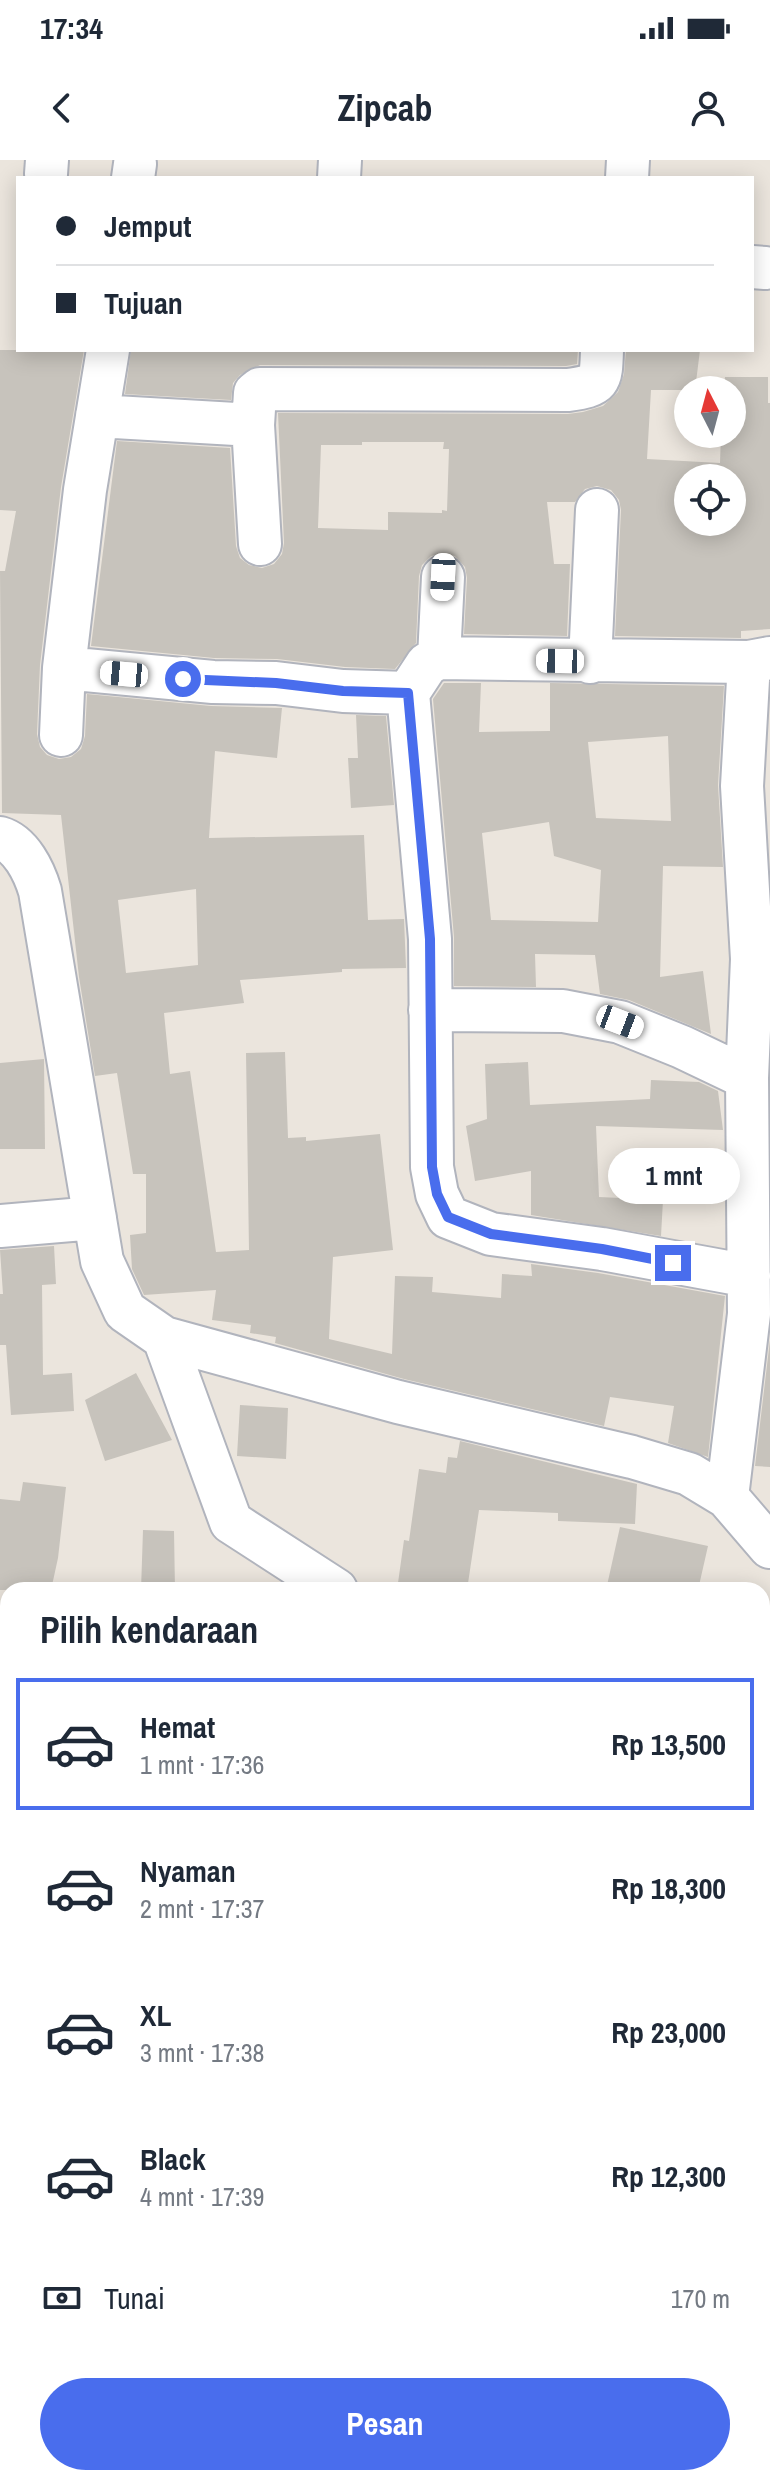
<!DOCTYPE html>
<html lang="id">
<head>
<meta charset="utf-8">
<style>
  body { margin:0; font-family:"Archivo Narrow",sans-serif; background:#f6f6f7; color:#1f2937; height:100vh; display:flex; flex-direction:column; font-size:30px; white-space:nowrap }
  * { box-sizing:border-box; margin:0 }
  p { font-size:26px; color:#747a83 }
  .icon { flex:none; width:44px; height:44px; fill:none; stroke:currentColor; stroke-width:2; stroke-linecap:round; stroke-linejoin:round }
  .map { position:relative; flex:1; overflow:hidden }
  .details { position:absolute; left:0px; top:1422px; width:770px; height:904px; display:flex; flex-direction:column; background:#fff; border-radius:24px 24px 0 0; box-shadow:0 4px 20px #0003 }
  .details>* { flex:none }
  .guide { position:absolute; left:16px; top:16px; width:738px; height:176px; border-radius:0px; box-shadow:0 4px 20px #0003; display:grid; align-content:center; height:176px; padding:0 40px; background:#fff }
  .needle { width:52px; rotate:354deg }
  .fabs { position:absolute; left:674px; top:216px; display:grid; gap:16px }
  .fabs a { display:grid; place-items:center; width:72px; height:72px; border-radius:50%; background:#fff; box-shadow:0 4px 20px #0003; font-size:40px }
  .end { position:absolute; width:36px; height:36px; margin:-18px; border:10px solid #496ded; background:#fff; box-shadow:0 0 0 4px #fff }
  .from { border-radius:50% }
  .bubble { position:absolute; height:56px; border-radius:28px; background:#fff; box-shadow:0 4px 20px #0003; font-size:26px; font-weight:800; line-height:56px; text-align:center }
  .car { position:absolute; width:24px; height:48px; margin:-24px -12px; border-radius:10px; box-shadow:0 0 6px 2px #0007; background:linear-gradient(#fff 24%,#345 0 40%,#fff 0 76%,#345 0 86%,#fff 0) }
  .guide b { display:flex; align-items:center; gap:28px; height:76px; font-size:30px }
  .guide b+b { border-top:2px solid #e0e1e3 }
  .guide i { width:20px; height:20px; background:#1f2937 }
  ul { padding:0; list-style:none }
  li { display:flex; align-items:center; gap:24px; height:132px; margin:0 16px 12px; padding:0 24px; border:4px solid transparent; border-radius:0px }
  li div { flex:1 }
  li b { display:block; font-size:30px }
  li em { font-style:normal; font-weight:800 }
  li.active { border-color:#496ded }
  li>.icon { width:72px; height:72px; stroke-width:1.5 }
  h2 { padding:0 40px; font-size:36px; line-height:96px }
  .pay { display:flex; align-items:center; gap:20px; height:88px; padding:0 40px; font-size:30px }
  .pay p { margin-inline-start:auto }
  .primary-button { display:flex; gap:16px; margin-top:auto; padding:16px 40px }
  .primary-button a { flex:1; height:92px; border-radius:48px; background:#496ded; color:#fff; font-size:32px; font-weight:800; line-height:92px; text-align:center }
  .status { display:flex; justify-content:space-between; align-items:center; height:56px; padding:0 40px; background:#fff; direction:ltr }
  .status svg { height:22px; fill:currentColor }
  header { display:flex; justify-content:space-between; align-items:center; height:104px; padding:0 40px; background:#fff; font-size:36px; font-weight:800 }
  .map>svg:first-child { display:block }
  .green { fill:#b6de9e }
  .building { fill:#c7c3bc; fill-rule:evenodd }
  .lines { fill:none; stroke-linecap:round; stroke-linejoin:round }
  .minor-casing { stroke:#b1b4bd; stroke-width:46 }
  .minor { stroke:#fff; stroke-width:42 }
  .route { stroke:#496ded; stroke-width:10 }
</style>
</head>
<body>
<div class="status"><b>17:34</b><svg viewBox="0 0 49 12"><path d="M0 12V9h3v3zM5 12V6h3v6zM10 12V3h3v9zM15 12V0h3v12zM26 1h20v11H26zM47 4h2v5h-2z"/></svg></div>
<header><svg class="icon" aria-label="back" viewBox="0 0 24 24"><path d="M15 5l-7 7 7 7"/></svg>Zipcab<svg class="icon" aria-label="person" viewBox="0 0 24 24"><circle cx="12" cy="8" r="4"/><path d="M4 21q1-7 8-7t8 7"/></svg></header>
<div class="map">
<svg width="770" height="2326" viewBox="0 0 770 2326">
  <rect width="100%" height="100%" fill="#ebe5dd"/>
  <path class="green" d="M154,2318H172L188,2326H141Z"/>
  <path class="building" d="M0,190H84L61,327L40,505L37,574L40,587L47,595L59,599L71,597L81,589L85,576L87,534L211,546L282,548L277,598L215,591L209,678L364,675L368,760L404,759L406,808L342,809V812L240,820L244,843L164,853L170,914L190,911L216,1092L249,1090L246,893L285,892L288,978L306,977V981L380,974L393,1090L333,1097L329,1179L392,1194L395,1116L433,1117L432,1132L501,1138L502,1114L532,1116L531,1104L598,1113L725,1136L708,1297L668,1283L674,1246L610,1237L604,1266L404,1219L275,1183L276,1177L250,1173L251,1165L212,1160L216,1130L144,1135L132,1109L130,1075L146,1073V1014H133L117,913L95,916L79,817L61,655L2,653L0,411H5L16,351L0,350ZM196,729L198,805L126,813L118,740Z
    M131,190H578L577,204L566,206L260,205L240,215L233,223L231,240L125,234Z
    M626,190H700L695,230H651L647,299L720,303L721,274H732V230H724L725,217H768V243H770V469L741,471V478L615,476L621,350L619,340L611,330L597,326L585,329L575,342H547L554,404H570L567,476L464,474L467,418L465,407L455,396L443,393L431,396L422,405L419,416L416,483L395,509L345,507L277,499L214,498L91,486L117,281L230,288L236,386L240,398L249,405L262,408L274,404L282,394L284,383L278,253L568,254L583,252L603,246L618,232L624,214ZM362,282H444L443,289H449L447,351L442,350V353L388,352V370L318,368L321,285H362ZM688,318H732V362H688Z
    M444,523H481L479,572L550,571V523L724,526L718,625L723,707L663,706L660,817L703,811L711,874L629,840L600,834L595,795L535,794L536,827L454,826V777L433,539ZM668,576L671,661L596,658L588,582ZM549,662L554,696L601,710L598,762L491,760L482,673Z
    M356,555L386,556L394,645L351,648L348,598H358Z
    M44,899L45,989H0V903Z
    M528,902L530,945L650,939L651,920L699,922L718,931L723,970L596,966L599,1037L663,1040L661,1076L531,1055V1011L475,1021L466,966L487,959L485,904Z
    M54,1086L56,1124L42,1125L43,1215L72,1213L74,1251L11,1255L6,1185H0V1134H3L0,1090Z
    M770,1180V1307L755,1306Z
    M136,1213L172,1280L105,1301L85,1240Z
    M240,1245L288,1248L286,1299L237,1296Z
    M460,1281L637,1324L635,1364L558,1361V1353L479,1350L467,1430H397L404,1380L409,1381L419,1309L446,1313L448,1297L457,1298Z
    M23,1322L66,1327L58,1398L51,1430H0V1339L20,1341Z
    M620,1367L708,1386L698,1430H606Z
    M143,1370L174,1371L175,1430H141Z"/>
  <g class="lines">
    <g class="minor-casing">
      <path id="minor" d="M46,14L47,0
        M133,18L135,4
        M339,18L340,0
        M627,18L628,0
        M752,107L765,108
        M97,256L253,265
        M260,384L253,265L255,233L260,229L568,230C601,225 601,223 602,190
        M439,498L443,417
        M590,502L597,350
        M64,508L213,522L276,523L343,531L408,533
        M61,575L64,508L85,330L108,190
        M0,678C21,684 34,711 40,731L102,1101L125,1151L164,1178L398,1242L632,1297L689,1314L727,1337L770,1387
        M430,850L563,851L620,862L682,887L747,918
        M0,1066L95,1058
        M749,1116L602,1089L491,1074L448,1057L437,1034L432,1007L430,779L408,533L427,504L439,498L749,502L770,498
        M164,1178L231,1362L336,1430
        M727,1337L749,1154L747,918L752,799L742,626L749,502
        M762,1624L770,1642
        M762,1808H770
        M762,1996L770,1969
        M502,2326L503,2318
        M686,2326L687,2318"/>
    </g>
    <use href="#minor" class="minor"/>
  </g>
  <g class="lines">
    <path class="route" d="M183,519L276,523L343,531L408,533L430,779L432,1007L437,1034L448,1057L491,1074L602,1089L673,1103"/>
  </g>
</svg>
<div class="fabs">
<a><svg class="needle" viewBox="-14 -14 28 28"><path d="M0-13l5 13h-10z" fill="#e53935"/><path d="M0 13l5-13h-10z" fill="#747a83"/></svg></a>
<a><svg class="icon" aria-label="locate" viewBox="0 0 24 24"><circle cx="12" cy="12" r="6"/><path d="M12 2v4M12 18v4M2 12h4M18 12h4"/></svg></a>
</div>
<i class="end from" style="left:183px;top:519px"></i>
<i class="end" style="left:673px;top:1103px"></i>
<div class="bubble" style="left:608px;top:988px;width:132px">1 mnt</div>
<i class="car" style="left:443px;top:417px;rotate:183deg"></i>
<i class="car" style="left:560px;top:501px;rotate:271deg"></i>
<i class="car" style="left:124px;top:514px;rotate:275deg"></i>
<i class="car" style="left:620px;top:862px;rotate:111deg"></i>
<div class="guide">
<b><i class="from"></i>Jemput</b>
<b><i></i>Tujuan</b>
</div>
<section class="details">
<h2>Pilih kendaraan</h2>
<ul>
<li class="active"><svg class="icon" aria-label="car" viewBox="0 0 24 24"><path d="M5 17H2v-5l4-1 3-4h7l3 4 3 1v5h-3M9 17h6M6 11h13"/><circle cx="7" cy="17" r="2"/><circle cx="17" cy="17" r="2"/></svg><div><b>Hemat</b><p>1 mnt · 17:36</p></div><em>Rp 13,500</em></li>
<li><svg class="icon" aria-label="car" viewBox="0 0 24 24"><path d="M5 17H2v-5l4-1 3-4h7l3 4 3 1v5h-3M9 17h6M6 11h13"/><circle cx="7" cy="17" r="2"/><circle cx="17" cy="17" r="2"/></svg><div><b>Nyaman</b><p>2 mnt · 17:37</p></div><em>Rp 18,300</em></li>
<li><svg class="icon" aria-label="car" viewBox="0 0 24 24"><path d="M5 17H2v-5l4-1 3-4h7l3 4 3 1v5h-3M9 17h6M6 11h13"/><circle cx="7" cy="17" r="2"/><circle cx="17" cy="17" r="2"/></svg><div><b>XL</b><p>3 mnt · 17:38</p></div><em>Rp 23,000</em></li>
<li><svg class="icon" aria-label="car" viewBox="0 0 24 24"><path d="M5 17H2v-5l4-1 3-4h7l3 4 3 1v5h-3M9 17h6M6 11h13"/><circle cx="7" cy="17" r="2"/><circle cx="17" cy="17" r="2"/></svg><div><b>Black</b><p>4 mnt · 17:39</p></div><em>Rp 12,300</em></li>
</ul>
<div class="pay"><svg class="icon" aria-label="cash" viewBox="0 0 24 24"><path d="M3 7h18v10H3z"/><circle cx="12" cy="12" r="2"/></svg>Tunai<p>170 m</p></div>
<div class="primary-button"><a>Pesan</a></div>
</section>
</div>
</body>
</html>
